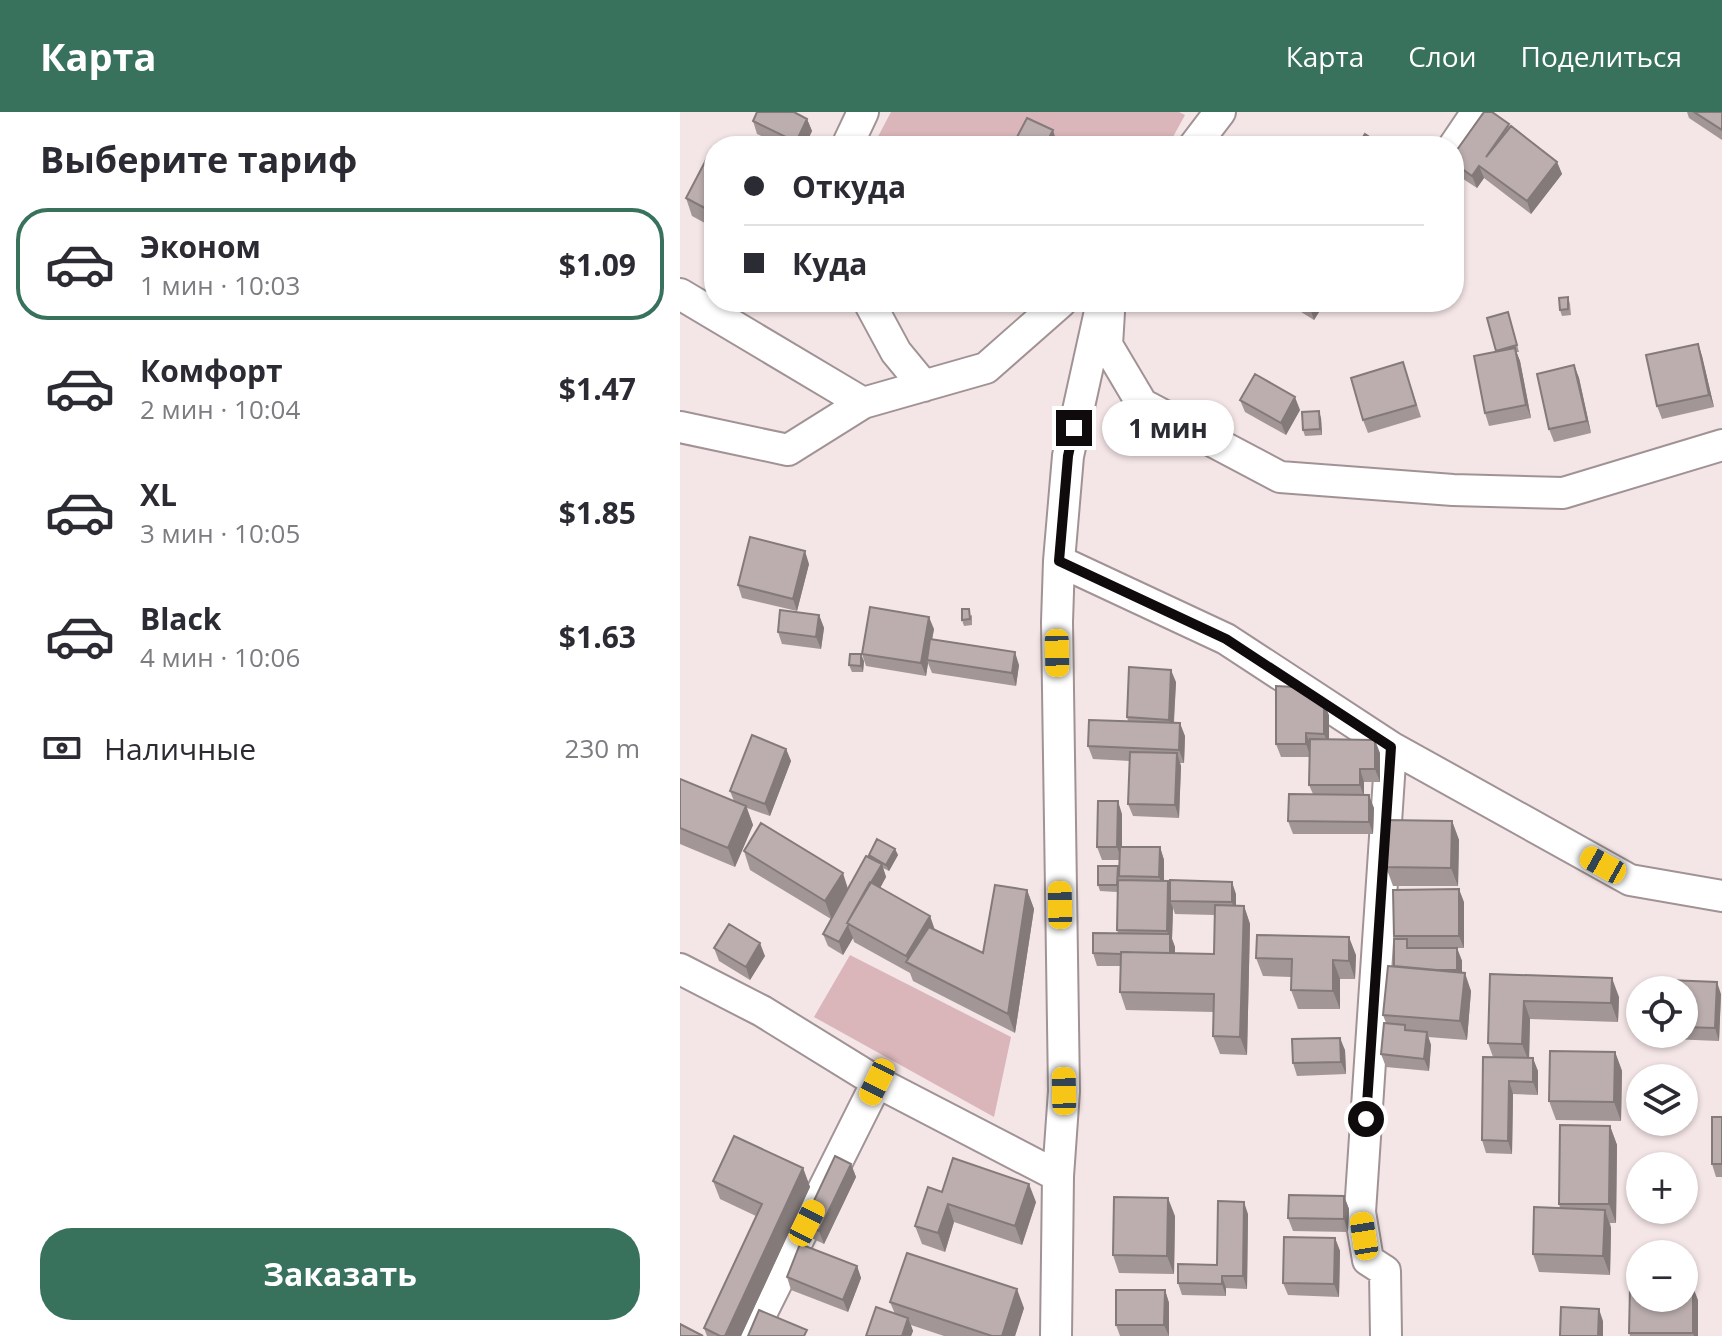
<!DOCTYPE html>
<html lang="ru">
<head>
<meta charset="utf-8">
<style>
  body { margin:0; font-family:"Open Sans",sans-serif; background:#f7f7f7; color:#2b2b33; height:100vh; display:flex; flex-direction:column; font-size:30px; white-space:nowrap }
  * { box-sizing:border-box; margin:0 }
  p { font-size:26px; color:#7c7c81 }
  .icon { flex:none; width:44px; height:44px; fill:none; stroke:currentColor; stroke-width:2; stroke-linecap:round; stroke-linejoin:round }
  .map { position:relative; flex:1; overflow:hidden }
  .drawer { display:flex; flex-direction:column; background:#fff; width:680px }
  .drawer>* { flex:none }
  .banner { position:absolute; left:24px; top:24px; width:760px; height:176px; border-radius:32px; box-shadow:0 2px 6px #0004; display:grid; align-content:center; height:176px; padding:0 40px; background:#fff }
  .controls { position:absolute; left:946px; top:864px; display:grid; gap:16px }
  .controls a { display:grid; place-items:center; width:72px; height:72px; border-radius:50%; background:#fff; box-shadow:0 2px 6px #0004; font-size:40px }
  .end { position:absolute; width:36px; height:36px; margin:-18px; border:10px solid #0f0a0b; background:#fff; box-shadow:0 0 0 4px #fff }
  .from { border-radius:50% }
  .bubble { position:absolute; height:56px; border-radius:28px; background:#fff; box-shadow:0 2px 6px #0004; font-size:26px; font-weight:700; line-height:56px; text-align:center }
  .car { position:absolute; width:24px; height:48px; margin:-24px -12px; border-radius:10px; box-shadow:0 0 6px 2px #0007; background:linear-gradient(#f5c518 24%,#345 0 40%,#f5c518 0 76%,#345 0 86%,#f5c518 0) }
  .banner b { display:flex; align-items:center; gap:28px; height:76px; font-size:30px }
  .banner b+b { border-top:2px solid #e1e1e2 }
  .banner i { width:20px; height:20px; background:#2b2b33 }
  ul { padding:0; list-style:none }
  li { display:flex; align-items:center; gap:24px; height:112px; margin:0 16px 12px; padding:0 24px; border:4px solid transparent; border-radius:32px }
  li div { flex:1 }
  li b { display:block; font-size:30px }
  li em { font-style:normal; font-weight:700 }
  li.on { border-color:#38725c }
  li>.icon { width:72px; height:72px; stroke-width:1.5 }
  h2 { padding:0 40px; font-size:36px; line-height:96px }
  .pay { display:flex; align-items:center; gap:20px; height:88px; padding:0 40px; font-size:30px }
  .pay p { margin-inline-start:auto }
  .cta { display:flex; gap:16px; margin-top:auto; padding:16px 40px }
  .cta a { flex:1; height:92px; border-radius:32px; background:#38725c; color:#fff; font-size:32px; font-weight:700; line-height:92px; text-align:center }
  header { display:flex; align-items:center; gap:48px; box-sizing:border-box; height:112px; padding:0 40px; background:#38725c; color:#fff }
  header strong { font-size:38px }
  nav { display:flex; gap:44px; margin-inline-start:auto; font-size:28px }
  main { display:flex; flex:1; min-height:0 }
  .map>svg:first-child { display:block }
  .green { fill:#dab5b9 }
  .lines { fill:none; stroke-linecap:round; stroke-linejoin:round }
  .minor-casing { stroke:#a19395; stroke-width:34 }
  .minor { stroke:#fff; stroke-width:30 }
  .wall { fill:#a29696; fill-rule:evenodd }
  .shaded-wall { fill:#847a7a }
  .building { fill:#bcaeaf; stroke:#847a7a; stroke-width:2 }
  .route { stroke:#0f0a0b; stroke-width:10 }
</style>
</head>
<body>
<header>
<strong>Карта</strong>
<nav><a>Карта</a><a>Слои</a><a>Поделиться</a></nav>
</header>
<main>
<section class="drawer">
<h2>Выберите тариф</h2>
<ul>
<li class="on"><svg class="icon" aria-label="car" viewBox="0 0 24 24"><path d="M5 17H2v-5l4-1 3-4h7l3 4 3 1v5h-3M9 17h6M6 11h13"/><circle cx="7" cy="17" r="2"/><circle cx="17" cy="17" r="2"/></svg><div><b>Эконом</b><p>1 мин · 10:03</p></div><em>$1.09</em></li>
<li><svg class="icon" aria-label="car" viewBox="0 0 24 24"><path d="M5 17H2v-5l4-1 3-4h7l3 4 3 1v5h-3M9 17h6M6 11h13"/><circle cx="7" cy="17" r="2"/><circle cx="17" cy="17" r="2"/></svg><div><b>Комфорт</b><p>2 мин · 10:04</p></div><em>$1.47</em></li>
<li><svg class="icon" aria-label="car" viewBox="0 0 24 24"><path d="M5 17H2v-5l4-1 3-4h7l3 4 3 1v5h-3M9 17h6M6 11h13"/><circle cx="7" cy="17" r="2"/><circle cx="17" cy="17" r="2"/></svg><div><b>XL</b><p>3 мин · 10:05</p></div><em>$1.85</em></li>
<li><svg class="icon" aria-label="car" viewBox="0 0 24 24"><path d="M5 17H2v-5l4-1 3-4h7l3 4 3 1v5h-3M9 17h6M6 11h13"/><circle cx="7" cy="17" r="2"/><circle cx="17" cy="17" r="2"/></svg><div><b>Black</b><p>4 мин · 10:06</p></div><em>$1.63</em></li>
</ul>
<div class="pay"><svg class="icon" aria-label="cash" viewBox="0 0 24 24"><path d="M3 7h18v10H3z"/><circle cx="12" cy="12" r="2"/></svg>Наличные<p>230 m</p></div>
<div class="cta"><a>Заказать</a></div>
</section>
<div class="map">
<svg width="1042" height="1224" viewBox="0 0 1042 1224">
  <rect width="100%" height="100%" fill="#f4e5e6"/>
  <path class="green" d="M211,0H499L505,3L488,34H193Z
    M170,843L331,925L314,1005L134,905Z"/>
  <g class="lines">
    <g class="minor-casing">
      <path id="minor" d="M167,34L183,0
        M514,34L540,0
        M774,34L797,0
        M0,182L183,291
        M189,190L216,240L244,274
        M429,200L427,233L462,292L600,365L773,378L883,381L1042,333
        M0,315L108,338L183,291L306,256L381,190
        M379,449L546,527L711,635L950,768L1042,784
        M0,857L82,899L197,970L378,1064
        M70,1224L197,970
        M376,1224L378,1064L384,979L377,510L379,449L388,344L422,190
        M706,1224L705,1159L688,1148L680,1100L711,635"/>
    </g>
    <use href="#minor" class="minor"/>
  </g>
  <path class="wall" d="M1007,0H1042V28L1009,6Z
    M127,7L132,19L125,34H102L77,22L73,9Z
    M829,12L830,15L877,50L882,62L851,102L804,66L797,76L774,61V42Z
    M373,18L375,25L371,34H344L339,32L337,25Z
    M34,47V116L12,104L6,86Z
    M888,185L890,192L891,203L882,204L880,198Z
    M543,190H557L553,196Z
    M605,190H643L644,192L634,208Z
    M828,200L839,240H836L840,249L851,306L809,314L805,301L816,240Z
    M1018,232L1022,244L1034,295L982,307L977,294Z
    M723,250L741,305L688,321L683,308Z
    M894,253L899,266L911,321L874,330L869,317Z
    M560,288L620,298L606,323L565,300Z
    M641,306L642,323L625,324L623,318Z
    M129,452L117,499L62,486L58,473Z
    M139,503L144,516L141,537L102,532L98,520Z
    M292,503V513L284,514L282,508Z
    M254,517L252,528L339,553L336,574L252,561L248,551L246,564L186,554L182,542Z
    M184,549L183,560H172L169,553Z
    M496,570L494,611L505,624L504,651H500L501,654L499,706L453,704L448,692L450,649L413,647L408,634L448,609L447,605Z
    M649,603V628L700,641V670H684V683L694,696L693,722H613L608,709L633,682L629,673L630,645H601L596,632Z
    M106,637L111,649L90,704L67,696L73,713L55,755L0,732V667L54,689L50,679Z
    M442,702V735H480L484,748V769L490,774L556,782V794H564L570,812L567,943L540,942L533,924L534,900L446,898L440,880V854H417L413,841L438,821L437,818V780L420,779L418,773L438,754L439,758V748H422L417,735ZM493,796L495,802L535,803L534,842L495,841V835L492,827Z
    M772,709L779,728L778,774H713L706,755Z
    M215,737L218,743L209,759L203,756L206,765L200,776L250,804L255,818L303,841L347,778L354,797L335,921L233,869L230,861L174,830L173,826L163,843L148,834L143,822L151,807L70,758L64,739L168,776L190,746L189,743Z
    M784,790V836H777L782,849V861L791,879L787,928L748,925L751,933L749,959L706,955L701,942L706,911L703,903L714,854V824Z
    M34,836L85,844L70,868L39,849Z
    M676,843L675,867H660V897H618L611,878V865L583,864L576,846Z
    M810,862L939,885L938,910L850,907L849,946L858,959V983L833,982L832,1042L806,1041L802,1028L813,945L808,931Z
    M1004,878L1041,882L1039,929L990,927L988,922H1004Z
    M665,938L666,962L617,964L613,951Z
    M935,940L942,959L941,1009L876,1008L869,989Z
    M1042,1005V1065H1036L1032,1052Z
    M930,1014L937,1033L936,1111H930L931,1116L930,1163L859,1160L853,1142L880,1096L879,1092Z
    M171,1052L176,1065L144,1132L127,1124L123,1112Z
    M123,1056L130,1075L61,1224H27L24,1216L76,1104L40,1087L33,1069Z
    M262,1080L356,1090L342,1133L274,1110L265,1140L242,1132L235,1114Z
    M664,1084L669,1097L668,1120L613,1119L608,1106Z
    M568,1102L567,1177L546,1176V1184L502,1183L498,1171L537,1153Z
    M495,1104L494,1162L439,1161L433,1143Z
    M655,1126L660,1139L659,1185L608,1183L603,1171Z
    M177,1154L181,1166L168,1200L111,1178L107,1165Z
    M485,1178L489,1191V1224H440L436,1213Z
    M1018,1188V1224H950L949,1221Z
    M210,1190L344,1196L335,1224H264L231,1213L233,1219L231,1224H186L215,1202Z"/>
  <path class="shaded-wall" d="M127,7L132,19L125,34H117L116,30Z
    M373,18L375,25L371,34H365Z
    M877,50L882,62L851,102L847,89Z
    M799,54L804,66L797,76L792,64Z
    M628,190H643L644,192L634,208Z
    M1018,232L1022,244L1034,295L1029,283Z
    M835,236L840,249L851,306L846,293Z
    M894,253L899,266L911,321L907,309Z
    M615,285L620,298L606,323L601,311Z
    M639,299L641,306L642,323L640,317Z
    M125,439L129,452L117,499L113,487Z
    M139,503L144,516L141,537L136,525Z
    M249,505L254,517L248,548H247L248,551L246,564L241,551Z
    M335,540L339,553L336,574L332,561Z
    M181,542L184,549L183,560L181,554Z
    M491,558L496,570L493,620L489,608Z
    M644,591L649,603V634L644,622Z
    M500,611L505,624L504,651L499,638Z
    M626,621L631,634V645L626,632Z
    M695,628L700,641V670L695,657Z
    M106,637L111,649L90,704L85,692Z
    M497,641L501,654L499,706L495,693Z
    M680,657L684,670V685L680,673Z
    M689,683L694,696L693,722L689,710Z
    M438,689L442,702V748L437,735Z
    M66,694L73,713L55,755L48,736Z
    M772,709L779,728L778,774L771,756Z
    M480,735L484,748V778L479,765Z
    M215,737L218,743L209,759L206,753Z
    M202,752L206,765L178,817L169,812Z
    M163,761L169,780L152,808L145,789Z
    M488,769L493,781L490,789L493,796L492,827L495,835V855L490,842V827L487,819Z
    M552,770L556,782V803L552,790Z
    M779,777L784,790V836L779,824Z
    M347,778L354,797L335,921L328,902Z
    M564,794L570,812L567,943L560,925Z
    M250,804L256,822L229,852L226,844Z
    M168,814L173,826L163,843L159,830Z
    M669,825L676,843L675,867L669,849Z
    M80,831L85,844L70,868L66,855Z
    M777,836L782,849V871L777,858Z
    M653,848L660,867V897L653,879Z
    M785,861L791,879L787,928L780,909Z
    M932,866L939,885L938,910L931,891Z
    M1037,870L1041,882L1039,929L1035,916Z
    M844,889L850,907L849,950L842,932Z
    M747,920L751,933L749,959L744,947Z
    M660,926L665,938L666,962L661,950Z
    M935,940L942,959L941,1009L934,990Z
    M853,946L858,959V983L853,970Z
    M829,969L833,982L832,1042L828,1029Z
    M930,1014L937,1033L936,1111L929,1092Z
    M171,1052L176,1065L144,1132L139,1119Z
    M123,1056L130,1075L61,1224H45Z
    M349,1072L356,1090L342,1133L335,1114Z
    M664,1084L669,1097L668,1120L664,1107Z
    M488,1086L495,1104L494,1162L487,1144Z
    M564,1090L568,1102L567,1177L563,1164Z
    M268,1092L274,1110L265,1140L258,1121Z
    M925,1098L931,1116L930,1163L923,1144Z
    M655,1126L660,1139L659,1185L654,1172Z
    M177,1154L181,1166L168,1200L163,1188Z
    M542,1164L546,1176V1184L542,1172Z
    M1013,1175L1018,1188V1224H1014L1013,1221Z
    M337,1177L344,1196L335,1224H322Z
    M485,1178L489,1191V1224L484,1213Z
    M919,1197L923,1209V1224H918Z
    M228,1206L233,1219L231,1224H222Z"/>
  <path class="building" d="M77,0H114L127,7L116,30L73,9Z
    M804,0H812L829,12L806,45L831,14L877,50L847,89L799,54L792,64L774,51V42Z
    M1014,0H1042V18Z
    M347,6L373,18L365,34H354L337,25Z
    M685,22L703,34H677Z
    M28,44L34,47V101L6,86Z
    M888,185V197L880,198L879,186Z
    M828,200L837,233L816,239L807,206Z
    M1018,232L1029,283L977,294L966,243Z
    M835,236L846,293L805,301L794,244Z
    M723,250L736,293L683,308L671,266Z
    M894,253L907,309L869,317L857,262Z
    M575,262L615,285L601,311L560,288Z
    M639,299L640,317L623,318L622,300Z
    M70,425L125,439L113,487L58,473Z
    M190,495L249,505L241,551L182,542Z
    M282,497H289L290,507L282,508Z
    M100,498L139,503L136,525L98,520Z
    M250,527L335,540L332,561L247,548Z
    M170,542H181V554L169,553Z
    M449,555L491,558L489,608L447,605Z
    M596,574L614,575L644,591V622L626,621V632H596Z
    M409,608L500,611L499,638L408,634Z
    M72,623L106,637L85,692L50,679Z
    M630,627L695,628V657H680V673H629Z
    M450,640L497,641L495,693L448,692Z
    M0,667L66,694L48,736L0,716Z
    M609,682L689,683V710L608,709Z
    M418,689H438L437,735H417Z
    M707,708L772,709L771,756L706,755Z
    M81,711L163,761L145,789L64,739Z
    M197,727L215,737L206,753L189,743Z
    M440,735H480L479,765L439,764Z
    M186,744L202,752L167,811L169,812L159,830L143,822Z
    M418,754H438L437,773H418Z
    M438,768L488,769L487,819L437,818Z
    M490,768L552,770V790L490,789Z
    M190,770L250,804L226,844L167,811Z
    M315,773L347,778L328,902L226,850L249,815L303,841Z
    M779,777V824H714L713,778Z
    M535,793L564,794L560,925L533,924L534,882L440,880L441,840L534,842Z
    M49,812L80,831L66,855L34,836Z
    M413,821L490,822V841L441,840V842L413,841Z
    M577,823L669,825V849L653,848V879L611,878L612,847L576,846Z
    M714,827H727V836H777V858H757L714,854Z
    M708,854L785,861L780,909L703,903Z
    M810,862L932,866L931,891L844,889L842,932L808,931Z
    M987,868L1037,870L1035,916L1004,915V878H987Z
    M704,911L725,913V918L747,920L744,947L701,942Z
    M660,926L661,950L613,951L612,927Z
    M870,939L935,940L934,990L869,989Z
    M803,945L853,946V970L829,969L828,1029L802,1028Z
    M1032,1005H1042V1052H1032Z
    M880,1013L930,1014L929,1092H879Z
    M54,1024L123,1056L45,1224H40L24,1216L82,1092L33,1069Z
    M155,1044L171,1052L139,1119L123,1112Z
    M273,1046L349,1072L335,1114L268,1092L258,1121L235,1114L248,1075L262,1080Z
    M609,1083L664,1084V1107L608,1106Z
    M434,1085L488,1086L487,1144L433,1143Z
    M538,1089L564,1090L563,1164H542V1172L498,1171V1152L537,1153Z
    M854,1095L925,1098L923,1144L853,1142Z
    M604,1125L655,1126L654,1172L603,1171Z
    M120,1132L177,1154L163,1188L107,1165Z
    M227,1141L337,1177L322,1224H312L210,1190Z
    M950,1175H960V1186H1004V1175H1013V1221H949Z
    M436,1178H485L484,1213H436Z
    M196,1195L228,1206L222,1224H186Z
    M881,1195L919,1197L918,1224H880Z
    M79,1198L127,1218L124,1224H68Z
    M0,1212L23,1224H0Z"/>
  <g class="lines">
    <path class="route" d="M394,316L388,344L379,449L546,527L711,635L686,1007"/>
  </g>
</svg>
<div class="controls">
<a><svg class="icon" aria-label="locate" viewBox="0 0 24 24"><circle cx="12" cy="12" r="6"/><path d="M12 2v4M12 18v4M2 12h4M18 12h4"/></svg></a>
<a><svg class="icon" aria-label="layers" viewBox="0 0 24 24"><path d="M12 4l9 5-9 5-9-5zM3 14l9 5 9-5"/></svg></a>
<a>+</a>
<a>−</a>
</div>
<i class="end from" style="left:686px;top:1007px"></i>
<i class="end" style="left:394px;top:316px"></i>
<div class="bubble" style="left:422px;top:288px;width:132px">1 мин</div>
<i class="car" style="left:377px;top:541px;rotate:179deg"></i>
<i class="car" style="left:923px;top:753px;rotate:299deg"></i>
<i class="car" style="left:380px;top:793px;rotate:359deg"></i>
<i class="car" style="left:197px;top:970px;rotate:206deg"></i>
<i class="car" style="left:384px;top:979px;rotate:359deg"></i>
<i class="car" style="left:127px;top:1111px;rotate:27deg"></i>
<i class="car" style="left:684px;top:1124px;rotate:351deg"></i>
<div class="banner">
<b><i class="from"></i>Откуда</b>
<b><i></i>Куда</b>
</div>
</div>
</main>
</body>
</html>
